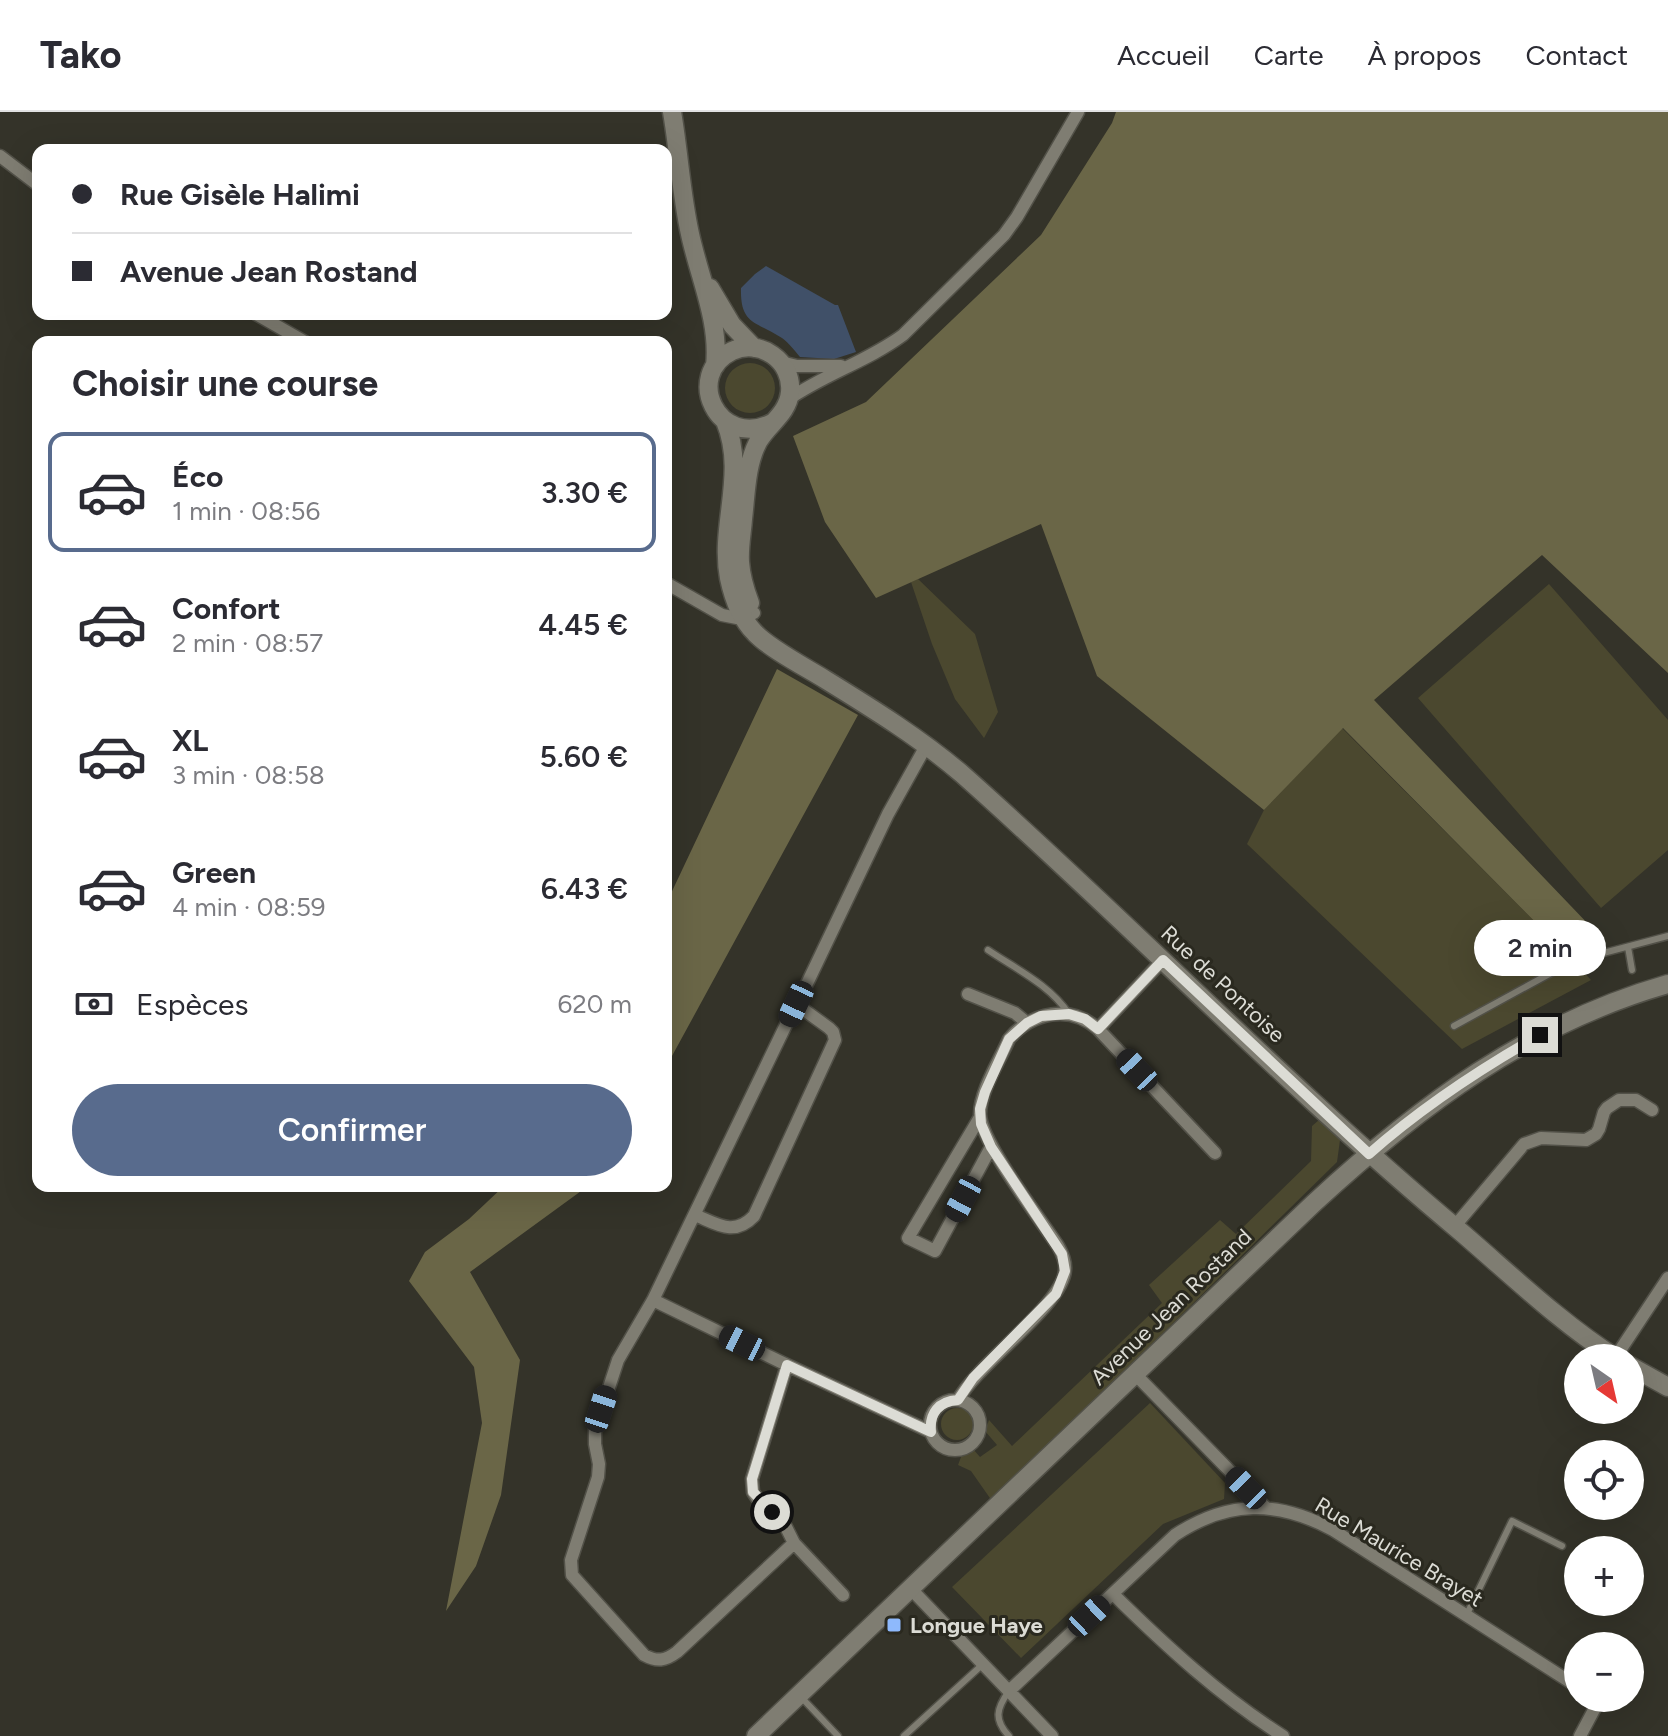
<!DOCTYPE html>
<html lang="fr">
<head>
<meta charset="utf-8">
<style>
  body { margin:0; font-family:Figtree,sans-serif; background:#f7f7f7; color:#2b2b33; height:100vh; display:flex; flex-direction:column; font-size:30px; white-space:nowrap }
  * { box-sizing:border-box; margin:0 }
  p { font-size:26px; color:#7c7c81 }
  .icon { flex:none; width:44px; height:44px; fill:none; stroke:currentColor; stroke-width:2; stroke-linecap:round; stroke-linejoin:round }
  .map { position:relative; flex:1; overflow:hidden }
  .sheet { position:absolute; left:32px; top:224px; width:640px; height:856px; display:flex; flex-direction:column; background:#fff; border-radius:16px; box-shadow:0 8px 32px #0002 }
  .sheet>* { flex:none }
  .guide { position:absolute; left:32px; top:32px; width:640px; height:176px; border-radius:16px; box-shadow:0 8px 32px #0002; display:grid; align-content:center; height:176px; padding:0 40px; background:#fff }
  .needle { width:52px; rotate:146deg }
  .fabs { position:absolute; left:1564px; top:1232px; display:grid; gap:16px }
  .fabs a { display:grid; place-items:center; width:80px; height:80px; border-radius:50%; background:#fff; box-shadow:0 8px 32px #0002; font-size:40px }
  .end { position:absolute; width:36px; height:36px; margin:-18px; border:10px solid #dcdcd5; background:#111; box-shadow:0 0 0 4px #111 }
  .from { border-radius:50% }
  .bubble { position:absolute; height:56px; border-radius:28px; background:#fff; box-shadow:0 8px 32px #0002; font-size:26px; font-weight:600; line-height:56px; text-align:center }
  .car { position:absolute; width:24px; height:48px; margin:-24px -12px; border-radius:10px; box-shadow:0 0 6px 2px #0007; background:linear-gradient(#222 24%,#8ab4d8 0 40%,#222 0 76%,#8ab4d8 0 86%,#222 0) }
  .guide b { display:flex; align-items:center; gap:28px; height:76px; font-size:30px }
  .guide b+b { border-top:2px solid #e1e1e2 }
  .guide i { width:20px; height:20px; background:#2b2b33 }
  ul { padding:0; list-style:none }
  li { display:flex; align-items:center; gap:24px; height:120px; margin:0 16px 12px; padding:0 24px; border:4px solid transparent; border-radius:16px }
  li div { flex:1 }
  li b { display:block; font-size:30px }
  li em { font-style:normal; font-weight:600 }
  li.on { border-color:#586b8d }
  li>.icon { width:72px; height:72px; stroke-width:1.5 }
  h2 { padding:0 40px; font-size:36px; line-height:96px }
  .pay { display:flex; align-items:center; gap:20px; height:88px; padding:0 40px; font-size:30px }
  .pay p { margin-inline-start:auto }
  .cta { display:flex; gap:16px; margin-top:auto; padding:16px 40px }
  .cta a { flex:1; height:92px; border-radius:48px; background:#586b8d; color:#fff; font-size:32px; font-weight:600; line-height:92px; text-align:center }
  header { display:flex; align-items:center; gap:48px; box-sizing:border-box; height:112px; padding:0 40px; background:#fff; border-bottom:2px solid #e1e1e2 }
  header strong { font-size:38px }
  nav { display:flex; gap:44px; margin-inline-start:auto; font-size:28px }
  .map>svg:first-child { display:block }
  .green { fill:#4b482f }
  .forest { fill:#6a6647 }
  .water { fill:#405068 }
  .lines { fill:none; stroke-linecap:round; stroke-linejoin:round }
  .lane-casing { stroke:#525148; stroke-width:9 }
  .street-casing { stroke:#525148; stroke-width:15 }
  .secondary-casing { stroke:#525148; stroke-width:21 }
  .lane { stroke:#7f7d72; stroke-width:6 }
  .street { stroke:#7f7d72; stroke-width:12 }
  .secondary { stroke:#7f7d72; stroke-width:18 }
  .route { stroke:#dcdcd5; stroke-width:10 }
  .poi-dot { fill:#8eb9fc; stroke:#2a291f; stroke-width:3 }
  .labels { text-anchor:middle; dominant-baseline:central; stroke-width:6; stroke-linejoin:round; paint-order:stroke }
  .street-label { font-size:22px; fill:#dcdcd5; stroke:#2a291f }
  .poi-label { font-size:22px; font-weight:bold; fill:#dcdcd5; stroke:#2a291f; text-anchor:start }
</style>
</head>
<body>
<header>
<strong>Tako</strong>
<nav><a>Accueil</a><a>Carte</a><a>À propos</a><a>Contact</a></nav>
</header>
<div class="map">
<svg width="1668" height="1624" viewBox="0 0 1668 1624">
  <rect width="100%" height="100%" fill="#343329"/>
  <path class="green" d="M725 276a25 25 0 1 1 50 0a25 25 0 1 1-50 0Z
    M918,467L975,522L998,600L984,626L955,587L932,532L911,470Z
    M1549,472L1668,608V738L1601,796L1418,586Z
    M1342,616L1563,838L1591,868L1462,937L1247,732L1264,698Z
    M1319,1008L1340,1028L1337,1050L992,1389L971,1359L958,1353L961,1345L973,1337L980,1345L997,1333L985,1319L989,1308L1012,1334L1162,1191L1149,1173L1220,1108L1236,1122L1311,1049L1312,1014Z
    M1150,1291L1225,1371L1224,1387L1163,1412L1021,1546L952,1475Z
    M941 1312a16 16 0 1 1 32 0a16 16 0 1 1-32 0Z"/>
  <path class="forest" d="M1116,0H1668V561L1542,443L1374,588L1591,815L1563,838L1343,616L1264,698L1097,564L1041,412L876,486L825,410L793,324L866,290L1041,123L1112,11Z
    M777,557L858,603L666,955V792Z
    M504,1074H588L470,1160L520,1248L501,1383L476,1454L446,1499L482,1311L474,1255L409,1169L425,1140L469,1107Z"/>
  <path class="water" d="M766,154L835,193H838L856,240L834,247L800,245C795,239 789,231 782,226C756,209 740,213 741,176L755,162Z"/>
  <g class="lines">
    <g class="lane-casing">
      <path id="lane" d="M1628,835L1632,858
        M988,838C1016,857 1050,873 1069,902
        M1454,914L1573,849L1668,824
        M1467,1502L1512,1409L1562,1434
        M1009,1579C996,1597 994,1608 1009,1624
        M801,1585L838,1624
        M904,1624L982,1553"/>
    </g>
    <g class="street-casing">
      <path id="street" d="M0,44L38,73
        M256,202L305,230
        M781,250L797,254H841
        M789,287C825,262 868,249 903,223L1004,123L1017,105L1078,0
        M666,471L722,503L737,506L754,501
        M968,882L1015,901L1027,911
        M1098,917L1163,848
        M980,1005L908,1126L935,1139L991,1035
        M695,1103C717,1112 734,1125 754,1104L835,928L833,920L829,916L796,892
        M1454,1115L1524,1032L1541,1026L1586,1028L1596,1022L1599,1017L1604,1000L1607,996L1619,988H1636L1652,998
        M653,1188L787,1253L931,1320
        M1615,1246L1668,1166
        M787,1253L752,1367L753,1380L757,1386L786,1415L794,1431L843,1483
        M1135,1262L1266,1396
        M958,1288C979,1250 1063,1193 1065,1158C1066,1149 1062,1141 1058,1134C1041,1108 980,1029 980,1002C980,979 1000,948 1009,927C1032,900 1070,892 1098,917L1215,1041
        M930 1313a25 25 0 1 1 50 0a25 25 0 1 1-50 0Z
        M794,1431L677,1540C665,1549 657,1550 644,1543L572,1463L571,1448L598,1365L599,1352L595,1332V1318L618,1248L653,1188L796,892L803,880L888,702L926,634
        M911,1477L1052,1624
        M1113,1482C1166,1534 1220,1584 1283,1624
        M1009,1579L1175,1423C1228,1388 1278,1388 1333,1418L1578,1575
        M1580,1624L1596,1594L1594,1586"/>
    </g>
    <g class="secondary-casing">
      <path id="secondary" d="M672,0C679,40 681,82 690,122C699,165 720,209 715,254
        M710,176L732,213L754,236
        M725,309C747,362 719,413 729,466C733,485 741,507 755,521C770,537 807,556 826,568C873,597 920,626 962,662C1131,812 1287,975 1461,1120C1510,1162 1562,1212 1616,1246
        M750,491C745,478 741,464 740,450C739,436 742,421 743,407C746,382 746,353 758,330C768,312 788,302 790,280C793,249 760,226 732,239C683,263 718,338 772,311
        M1630,1254L1668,1275
        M756,1624L1314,1091C1419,994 1528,912 1668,872"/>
    </g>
    <use href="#lane" class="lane"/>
    <use href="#street" class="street"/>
    <use href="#secondary" class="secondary"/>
  </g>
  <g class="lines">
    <path class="route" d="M772,1400L753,1380L752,1367L787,1253L931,1320C929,1301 939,1289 958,1288L973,1266L1056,1182L1065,1159L1062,1142L991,1035L981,1012L980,997L985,980L1009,927L1027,911L1041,904L1069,902L1085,907L1098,917L1163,848L1369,1042C1421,996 1480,957 1540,923"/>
  </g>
  <rect class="poi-dot" x="886" y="1505" width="16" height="16" rx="4"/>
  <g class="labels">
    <g class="street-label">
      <text transform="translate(1223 872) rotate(43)">Rue de Pontoise</text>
      <text transform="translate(1171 1195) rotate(-44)">Avenue Jean Rostand</text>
      <text transform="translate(1399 1440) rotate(31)">Rue Maurice Brayet</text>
    </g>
    <g class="poi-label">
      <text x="910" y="1513">Longue Haye</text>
    </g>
  </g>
</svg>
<div class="fabs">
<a><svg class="needle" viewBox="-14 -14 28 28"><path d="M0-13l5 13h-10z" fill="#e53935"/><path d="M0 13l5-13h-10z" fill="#7c7c81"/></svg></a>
<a><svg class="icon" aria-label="locate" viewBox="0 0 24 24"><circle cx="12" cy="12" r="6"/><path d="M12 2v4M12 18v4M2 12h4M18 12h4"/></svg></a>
<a>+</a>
<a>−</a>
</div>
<i class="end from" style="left:772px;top:1400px"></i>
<i class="end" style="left:1540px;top:923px"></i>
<div class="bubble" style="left:1474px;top:808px;width:132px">2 min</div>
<i class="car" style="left:796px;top:892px;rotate:205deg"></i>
<i class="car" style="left:1137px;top:958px;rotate:317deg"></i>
<i class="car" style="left:963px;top:1087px;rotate:208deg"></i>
<i class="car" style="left:742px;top:1231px;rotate:296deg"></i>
<i class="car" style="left:601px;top:1297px;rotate:18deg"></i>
<i class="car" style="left:1246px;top:1376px;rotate:316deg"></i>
<i class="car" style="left:1089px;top:1504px;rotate:47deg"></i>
<div class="guide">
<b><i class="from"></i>Rue Gisèle Halimi</b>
<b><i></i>Avenue Jean Rostand</b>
</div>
<section class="sheet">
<h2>Choisir une course</h2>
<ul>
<li class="on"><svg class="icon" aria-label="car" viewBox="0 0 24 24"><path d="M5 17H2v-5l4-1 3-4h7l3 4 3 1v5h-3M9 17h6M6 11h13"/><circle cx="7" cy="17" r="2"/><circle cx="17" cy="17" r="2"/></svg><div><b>Éco</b><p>1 min · 08:56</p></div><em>3.30 €</em></li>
<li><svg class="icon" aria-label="car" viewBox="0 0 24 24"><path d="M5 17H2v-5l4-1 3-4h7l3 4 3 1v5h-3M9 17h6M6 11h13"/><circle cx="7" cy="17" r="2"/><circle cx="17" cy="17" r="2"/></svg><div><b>Confort</b><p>2 min · 08:57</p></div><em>4.45 €</em></li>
<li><svg class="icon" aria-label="car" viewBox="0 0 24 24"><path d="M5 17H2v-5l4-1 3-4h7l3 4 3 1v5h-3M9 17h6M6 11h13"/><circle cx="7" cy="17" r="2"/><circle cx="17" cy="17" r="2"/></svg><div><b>XL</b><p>3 min · 08:58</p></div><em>5.60 €</em></li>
<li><svg class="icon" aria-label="car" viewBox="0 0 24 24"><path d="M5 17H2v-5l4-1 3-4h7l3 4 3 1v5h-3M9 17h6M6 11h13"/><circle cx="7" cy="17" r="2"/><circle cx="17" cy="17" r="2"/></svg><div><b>Green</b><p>4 min · 08:59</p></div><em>6.43 €</em></li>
</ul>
<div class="pay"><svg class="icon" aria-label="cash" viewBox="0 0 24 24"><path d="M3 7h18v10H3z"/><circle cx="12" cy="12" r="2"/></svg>Espèces<p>620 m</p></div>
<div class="cta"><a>Confirmer</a></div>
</section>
</div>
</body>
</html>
